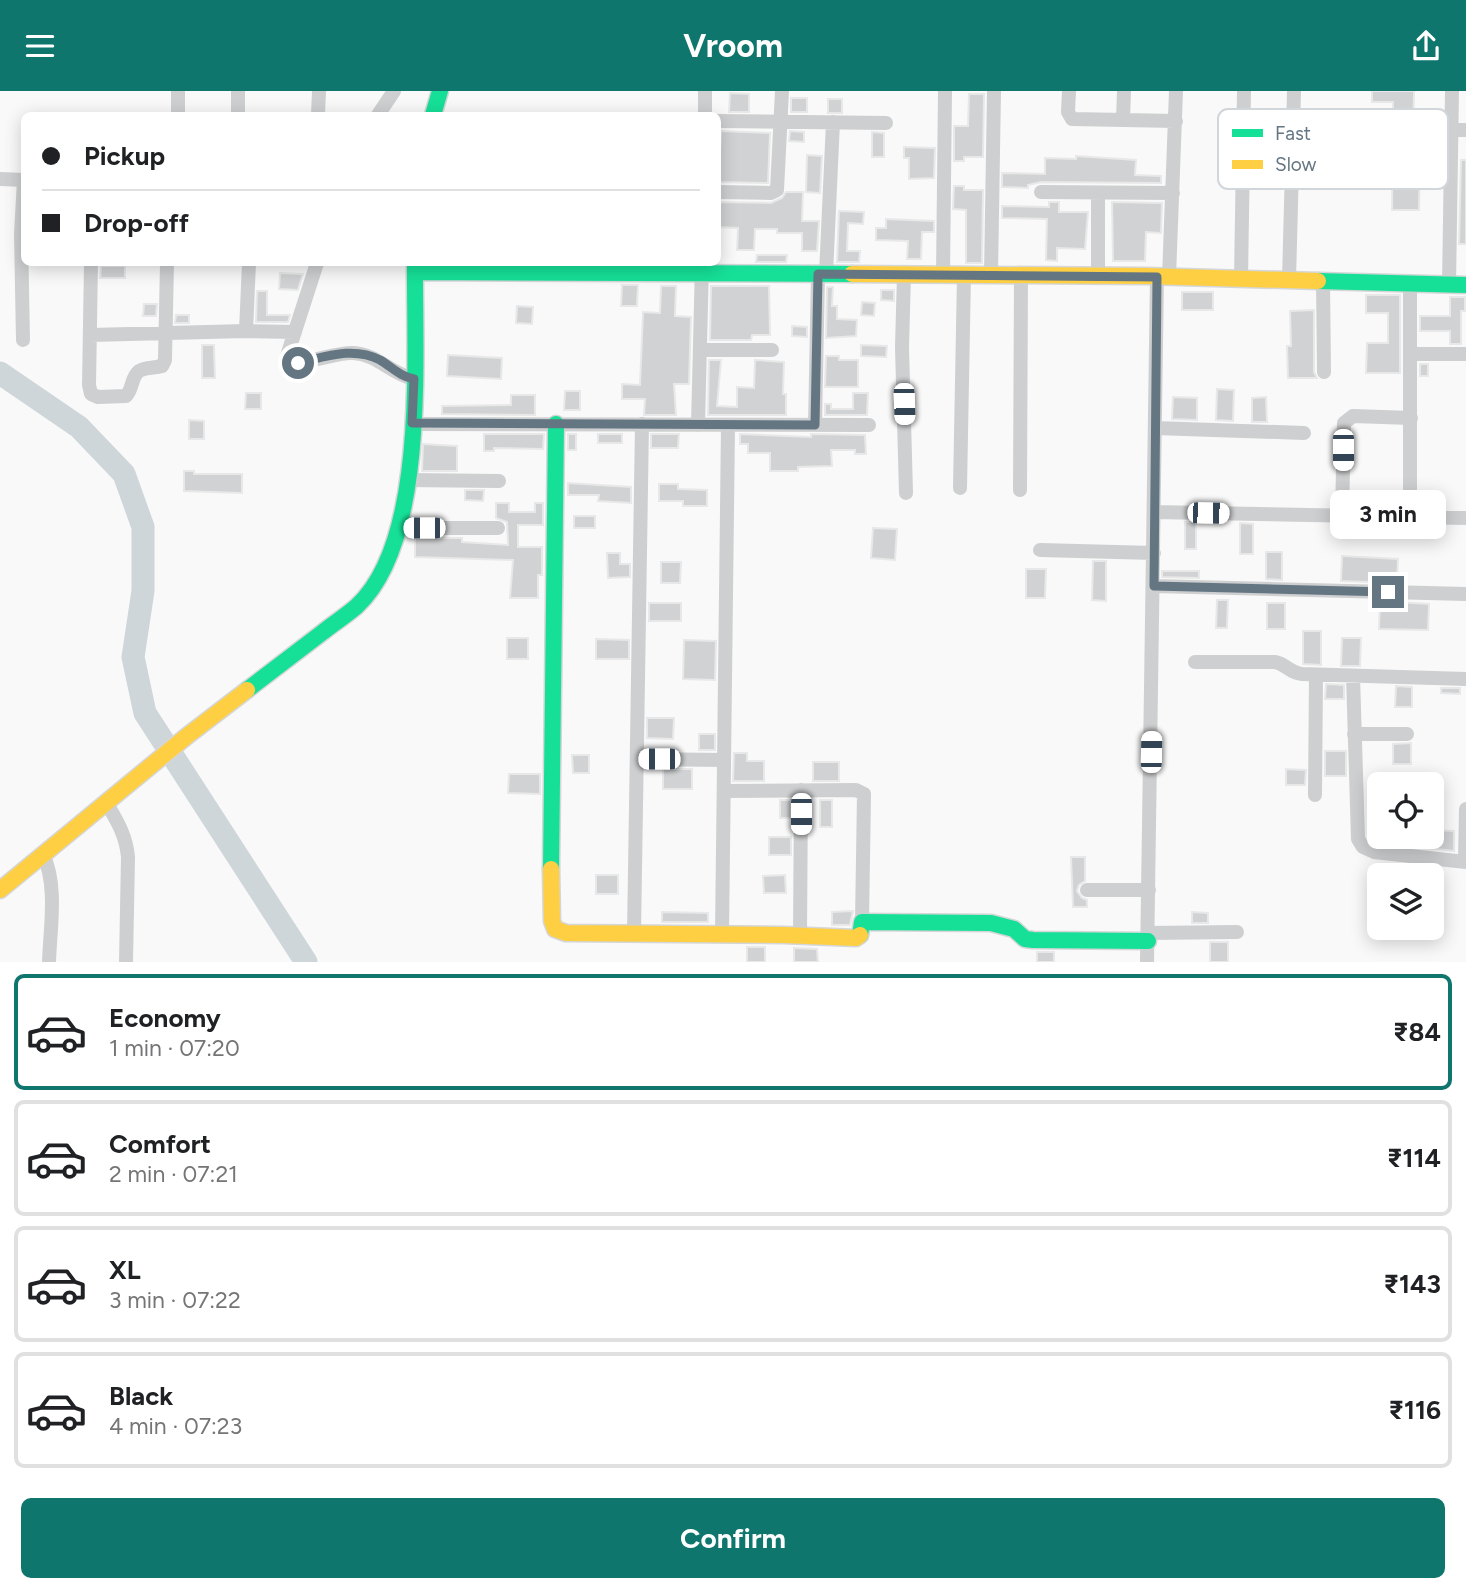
<!DOCTYPE html>
<html lang="en">
<head>
<meta charset="utf-8">
<style>
  body { margin:0; font-family:Figtree,sans-serif; background:#f2f2f2; color:#202124; height:100vh; display:flex; flex-direction:column; font-size:26px; white-space:nowrap }
  * { box-sizing:border-box; margin:0 }
  p { font-size:23px; color:#757577 }
  .icon { flex:none; width:38px; height:38px; fill:none; stroke:currentColor; stroke-width:2; stroke-linecap:round; stroke-linejoin:round }
  .map { position:relative; height:871px; overflow:hidden }
  .panel { display:flex; flex-direction:column; background:#fff; flex:1 }
  .panel>* { flex:none }
  .top-card { position:absolute; left:21px; top:21px; width:700px; height:154px; border-radius:10px; box-shadow:0 4px 18px #0003; display:grid; align-content:center; height:154px; padding:0 21px; background:#fff }
  .controls { position:absolute; left:1367px; top:681px; display:grid; gap:14px }
  .controls a { display:grid; place-items:center; width:77px; height:77px; border-radius:10px; background:#fff; box-shadow:0 4px 18px #0003; font-size:35px }
  .end { position:absolute; width:32px; height:32px; margin:-16px; border:9px solid #657683; background:#fff; box-shadow:0 0 0 4px #fff }
  .from { border-radius:50% }
  .bubble { position:absolute; height:49px; border-radius:10px; background:#fff; box-shadow:0 4px 18px #0003; font-size:23px; font-weight:700; line-height:49px; text-align:center }
  .car { position:absolute; width:21px; height:42px; margin:-21px -10px; border-radius:9px; box-shadow:0 0 5px 2px #0007; background:linear-gradient(#fff 24%,#345 0 40%,#fff 0 76%,#345 0 86%,#fff 0) }
  .top-card b { display:flex; align-items:center; gap:24px; height:66px; font-size:26px }
  .top-card b+b { border-top:2px solid #e0e0e0 }
  .top-card i { width:18px; height:18px; background:#202124 }
  ul { padding:12px 0 0; list-style:none }
  li { display:flex; align-items:center; gap:21px; height:116px; margin:0 14px 10px; padding:0 7px; border:4px solid #e0e0e0; border-radius:10px }
  li div { flex:1 }
  li b { display:block; font-size:26px }
  li em { font-style:normal; font-weight:700 }
  li.on { border-color:#0f766e }
  li>.icon { width:63px; height:63px; stroke-width:1.5 }
  .primary-button { display:flex; gap:14px; margin-top:auto; padding:14px 21px }
  .primary-button a { flex:1; height:80px; border-radius:10px; background:#0f766e; color:#fff; font-size:28px; font-weight:700; line-height:80px; text-align:center }
  header { display:flex; justify-content:space-between; align-items:center; height:91px; padding:0 21px; background:#0f766e; color:#fff; font-size:32px; font-weight:700 }
  .map>svg:first-child { display:block }
  .lines { fill:none; stroke-linecap:round; stroke-linejoin:round }
  .river { stroke:#ced6d9; stroke-width:23 }
  .building { fill:#d0d2d3; stroke:#e8e8e8; stroke-width:2 }
  .fast-casing { stroke:#d5d6d7; stroke-width:19 }
  .slow-casing { stroke:#d5d6d7; stroke-width:19 }
  .street { stroke:#cecfd0; stroke-width:14 }
  .fast { stroke:#16e098; stroke-width:16 }
  .slow { stroke:#ffcf43; stroke-width:16 }
  .route { stroke:#657683; stroke-width:9 }
  .key { fill:#fff; stroke:#d1d6da; stroke-width:2 }
  .key-label { font-size:19px; fill:#657683 }
</style>
</head>
<body>
<header><svg class="icon" aria-label="menu" viewBox="0 0 24 24"><path d="M4 6h16M4 12h16M4 18h16"/></svg>Vroom<svg class="icon" aria-label="share" viewBox="0 0 24 24"><path d="M12 15V3M7 8l5-5 5 5M5 13v7h14v-7"/></svg></header>
<div class="map">
<svg width="1466" height="871" viewBox="0 0 1466 871">
  <rect width="100%" height="100%" fill="#f9f9f9"/>
  <g class="lines">
    <path class="river" d="M0,282L79,336L124,383L143,436V500L133,566L145,622L306,871"/>
  </g>
  <path class="building" d="M1372,0H1414L1413,56H1441V73L1420,72L1419,119H1392L1393,11H1372Z
    M730,2L749,3V21H729Z
    M969,3H984L983,66H964V70H954V35H968Z
    M791,7H807V21H791Z
    M828,8H842V22H828Z
    M721,40L770,42L768,92L718,91V61H720Z
    M790,40L804,41V51L789,50Z
    M872,41L884,42V66H872Z
    M904,56L935,57L934,87L909,88V67H904Z
    M807,64L822,65L820,102L806,101Z
    M1076,65L1136,69L1135,84L1161,85V92L1041,91L1028,94V97L1002,96V82L1045,83V67L1076,68Z
    M1461,69H1466V153H1459Z
    M954,95H964V99H983L982,172H966V119L953,118Z
    M786,101H803L802,130H819L817,160H802V142H777V138H755L754,159H737L738,137L718,136V111L771,112L782,107Z
    M1049,111H1059V121H1088L1085,158L1057,157V170L1046,169L1047,128L1002,127V115L1049,116Z
    M1112,111L1162,112L1161,142L1146,141L1145,170H1113Z
    M839,120L864,121L863,133L848,132L847,160H860L859,171H837Z
    M886,128L934,130V141H922L921,168H907L908,150L876,149V137H886Z
    M757,164H787L786,171H756Z
    M101,175H125V187H100Z
    M280,182L303,183L298,199L279,198Z
    M622,194H638L637,215H621Z
    M661,195H676L675,225L691,226L689,293H674L676,324H644L645,308H622V293L640,294L643,221L660,222Z
    M711,195H769L770,244H752L751,249H710Z
    M827,196H833L832,215H837V228L857,229L856,245L826,247Z
    M881,199H894V210L881,209Z
    M257,200H267V224H290L288,231H256Z
    M1182,201H1213V219H1182Z
    M1366,204H1400V282H1366L1367,252H1388V222H1366Z
    M1450,206H1465V220H1461V253H1450V240H1420V225H1450Z
    M862,211L875,212L874,225L861,224Z
    M144,213H157L156,225H143Z
    M517,215L533,216L532,233L516,232Z
    M1314,219V281L1317,287H1288L1287,255H1291L1290,220Z
    M176,224H189V232H175Z
    M792,235L807,236V246L792,245Z
    M202,254H214L215,287H202Z
    M861,254L887,255L886,266L861,265Z
    M448,264L502,267L501,288L447,285Z
    M826,265H839V269H858V296H825Z
    M709,269H721L717,315L737,316V296L754,297L755,269L784,271L783,303H786V324H708Z
    M1420,273H1428V285H1420Z
    M1217,298L1234,299L1233,330L1216,329Z
    M565,300H580V319H564Z
    M246,302H261V318H245Z
    M853,302H868L867,324H825V313H831V318H853Z
    M511,304H535V324L442,323V315L511,314Z
    M1173,306L1197,307V329L1172,328Z
    M1266,306L1267,331H1252V307Z
    M189,329L204,330V348H189Z
    M484,343H544L543,358L494,357V360H484Z
    M568,343H576V359H568Z
    M598,343H622V352H598Z
    M651,343H679L678,357H651Z
    M740,343L811,346V343L865,344L866,363H855V359H831L832,375L798,376V380H770V362H748V353H740Z
    M423,353L457,355V380H422Z
    M184,380H194V383H242V402L184,400Z
    M568,392L631,396V412L598,410L599,404H568Z
    M659,393H678V398L707,399V415H683V410H659Z
    M465,399H484L483,410L465,409Z
    M496,412H509V421H535V412H543V434H518V456H542V484H538V507H510L513,469L415,466V447H462V451L508,454L507,431L496,427Z
    M574,425H595V437H574Z
    M1185,431H1196V458H1185Z
    M1240,432L1253,433V463H1240Z
    M873,437L897,438L895,469L871,467Z
    M1266,461H1282V489L1266,488Z
    M607,462H620V473H630V486L608,487Z
    M1342,465L1398,468L1397,492L1341,490Z
    M1093,470H1106V510L1092,509Z
    M661,471H681L680,492H661Z
    M1026,478H1046L1045,507H1026Z
    M1162,480H1199V487L1162,486Z
    M1217,509H1228L1227,537H1216Z
    M1380,510L1429,513L1428,539L1379,538Z
    M649,512H681V530H649Z
    M1267,512H1285V538H1267Z
    M1303,540H1321V574L1303,573Z
    M507,547H528V568H507Z
    M1342,547H1361L1360,575H1341Z
    M596,548L629,549V568H596Z
    M684,549L716,550L715,589L683,588Z
    M1326,593L1344,594V608H1325Z
    M1396,595L1412,596V616H1395Z
    M1441,597H1460V603L1441,602Z
    M647,627H674L673,648L647,647Z
    M699,643H715V659H699Z
    M1411,652V673H1393V653Z
    M1325,660H1346V685H1325Z
    M734,662H747V670H764V690H733Z
    M572,664H589V682H573Z
    M813,671H839V690H813Z
    M663,678H692V698H663Z
    M1286,678L1306,679L1305,694H1286Z
    M509,683H540V703L508,702Z
    M780,709H791V727H780Z
    M820,709H832V736H820Z
    M1432,739L1454,740V760L1419,756V746H1432Z
    M769,746H791V764H769Z
    M1071,766H1085V790L1079,794L1077,800L1082,807L1087,809V816H1073Z
    M596,784H618V803H596Z
    M785,784L786,802H764L763,785Z
    M853,820L850,834H832V821Z
    M662,821L708,822V831H662Z
    M1192,821L1208,822V832H1192Z
    M1210,851H1228V871H1210Z
    M747,856H765V871H747Z
    M794,857L817,858L818,871H794Z
    M1037,861H1054V871H1037Z"/>
  <g class="lines">
    <g class="fast-casing">
      <path id="fast" d="M433,24L440,0
        M415,181L852,183
        M1318,190L1466,194
        M247,599C273,579 298,560 323,541C334,532 347,524 357,515C428,449 414,263 415,172
        M551,778L556,333
        M860,844L862,831L991,832L1014,838L1025,848L1033,849L1148,850"/>
    </g>
    <g class="slow-casing">
      <path id="slow" d="M852,183L1147,185L1318,190
        M551,778L552,830L555,838L566,842L784,844L856,847L860,844
        M0,799L187,645L247,599"/>
    </g>
    <path class="street" d="M1069,0L1068,21L1072,28L1176,30
      M178,24V0
      M238,24V0
      M318,24L319,0
      M378,24L394,0
      M705,24V0
      M1123,29L1124,0
      M718,30L886,32
      M1451,39H1466
      M0,88L24,89
      M718,101L771,102L777,99L782,0
      M1041,101L1173,102
      M91,172L89,294L91,303L98,306L126,305C133,298 131,286 139,280C145,276 155,277 162,275L165,269L167,172
      M317,172L287,265L288,269C303,276 334,261 353,262C377,263 391,283 414,288
      M826,183L833,31
      M904,183L902,256L906,402
      M943,184L945,0
      M991,184L994,0
      M1098,185V102
      M1169,186L1176,0
      M1241,188L1244,0
      M1289,189L1294,0
      M1323,191L1324,281
      M1410,192V426
      M1449,194L1452,0
      M246,240L249,172
      M90,244L246,240L295,241
      M23,249L21,143L24,89
      M700,259H772
      M1411,263H1466
      M412,333L869,334
      M698,334L702,172
      M815,334L818,183
      M1155,337L1304,342
      M407,389L499,390
      M960,397L964,184
      M1020,399L1021,184
      M1154,421L1466,427
      M1342,424L1344,332L1353,325L1411,327
      M399,437H498
      M1040,459L1154,462
      M1154,495L1466,503
      M1195,571H1275C1286,573 1290,582 1302,583L1466,588
      M1353,585L1358,748L1363,756L1374,761L1466,771
      M1354,643H1407
      M637,668L724,669
      M724,700L856,699L864,703L862,831
      M1315,704L1316,584
      M106,711C117,730 126,744 128,766L126,871
      M43,763C58,795 50,837 49,871
      M1465,771L1466,718
      M1087,799H1149
      M1148,842L1237,841
      M634,843L642,333
      M722,843L728,334
      M800,844L801,699
      M1147,871L1157,185"/>
    <use href="#fast" class="fast"/>
    <use href="#slow" class="slow"/>
  </g>
  <g class="lines">
    <path class="route" d="M298,272C325,266 353,255 380,269C392,276 399,285 414,288L412,332L815,334L818,183L1157,186L1154,495L1388,501"/>
  </g>
  <rect x="1218" y="18" width="230" height="80" rx="10" class="key"/>
  <rect x="1232" y="38" width="31" height="8" fill="#16e098"/>
  <rect x="1232" y="69" width="31" height="9" fill="#ffcf43"/>
  <g class="key-label">
    <text x="1275" y="49">Fast</text>
    <text x="1275" y="80">Slow</text>
  </g>
</svg>
<div class="controls">
<a><svg class="icon" aria-label="locate" viewBox="0 0 24 24"><circle cx="12" cy="12" r="6"/><path d="M12 2v4M12 18v4M2 12h4M18 12h4"/></svg></a>
<a><svg class="icon" aria-label="layers" viewBox="0 0 24 24"><path d="M12 4l9 5-9 5-9-5zM3 14l9 5 9-5"/></svg></a>
</div>
<i class="end from" style="left:298px;top:272px"></i>
<i class="end" style="left:1388px;top:501px"></i>
<div class="bubble" style="left:1330px;top:399px;width:116px">3 min</div>
<i class="car" style="left:904px;top:313px;rotate:178deg"></i>
<i class="car" style="left:1343px;top:359px;rotate:180deg"></i>
<i class="car" style="left:1208px;top:422px;rotate:91deg"></i>
<i class="car" style="left:424px;top:437px;rotate:270deg"></i>
<i class="car" style="left:1151px;top:661px;rotate:1deg"></i>
<i class="car" style="left:659px;top:668px;rotate:270deg"></i>
<i class="car" style="left:801px;top:723px;rotate:180deg"></i>
<div class="top-card">
<b><i class="from"></i>Pickup</b>
<b><i></i>Drop-off</b>
</div>
</div>
<section class="panel">
<ul>
<li class="on"><svg class="icon" aria-label="car" viewBox="0 0 24 24"><path d="M5 17H2v-5l4-1 3-4h7l3 4 3 1v5h-3M9 17h6M6 11h13"/><circle cx="7" cy="17" r="2"/><circle cx="17" cy="17" r="2"/></svg><div><b>Economy</b><p>1 min · 07:20</p></div><em>₹84</em></li>
<li><svg class="icon" aria-label="car" viewBox="0 0 24 24"><path d="M5 17H2v-5l4-1 3-4h7l3 4 3 1v5h-3M9 17h6M6 11h13"/><circle cx="7" cy="17" r="2"/><circle cx="17" cy="17" r="2"/></svg><div><b>Comfort</b><p>2 min · 07:21</p></div><em>₹114</em></li>
<li><svg class="icon" aria-label="car" viewBox="0 0 24 24"><path d="M5 17H2v-5l4-1 3-4h7l3 4 3 1v5h-3M9 17h6M6 11h13"/><circle cx="7" cy="17" r="2"/><circle cx="17" cy="17" r="2"/></svg><div><b>XL</b><p>3 min · 07:22</p></div><em>₹143</em></li>
<li><svg class="icon" aria-label="car" viewBox="0 0 24 24"><path d="M5 17H2v-5l4-1 3-4h7l3 4 3 1v5h-3M9 17h6M6 11h13"/><circle cx="7" cy="17" r="2"/><circle cx="17" cy="17" r="2"/></svg><div><b>Black</b><p>4 min · 07:23</p></div><em>₹116</em></li>
</ul>
<div class="primary-button"><a>Confirm</a></div>
</section>
</body>
</html>
